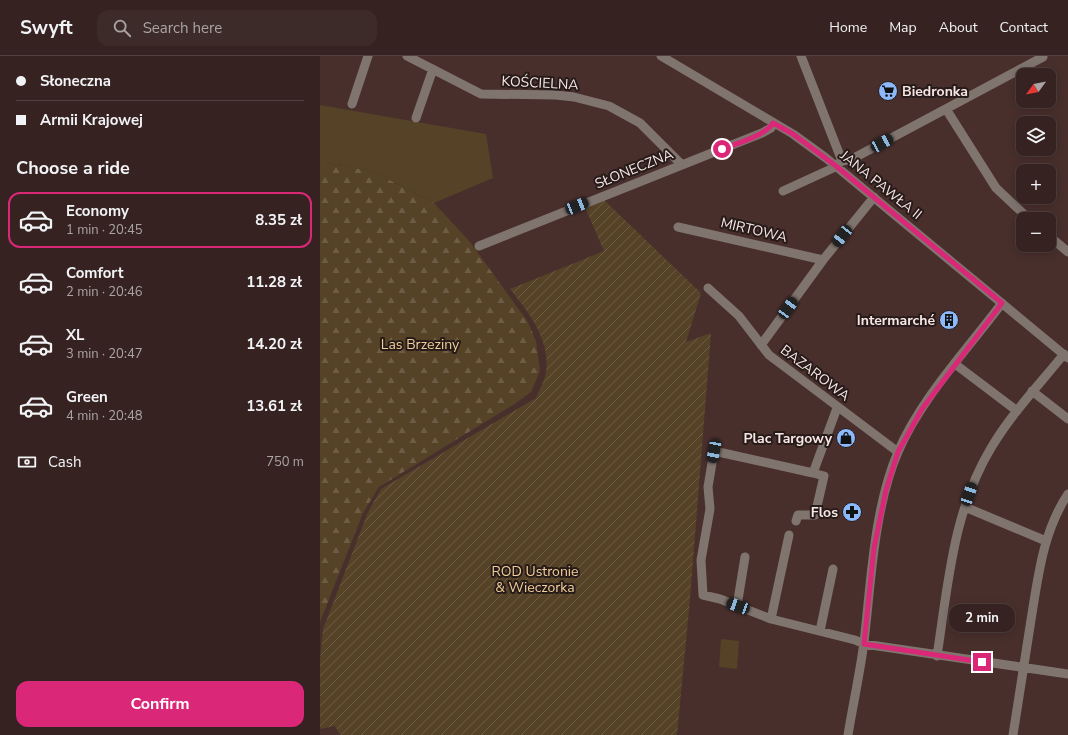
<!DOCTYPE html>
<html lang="en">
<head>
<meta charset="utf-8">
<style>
  body { margin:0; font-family:"Nunito Sans",sans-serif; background:#3d2b2a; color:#f1f3f6; height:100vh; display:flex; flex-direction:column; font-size:15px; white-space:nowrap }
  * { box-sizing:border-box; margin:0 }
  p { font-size:13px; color:#aaa4a5 }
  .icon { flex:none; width:22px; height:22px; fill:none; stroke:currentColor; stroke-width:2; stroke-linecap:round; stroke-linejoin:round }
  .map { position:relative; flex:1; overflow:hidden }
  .drawer { display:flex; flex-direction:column; background:#362321; width:320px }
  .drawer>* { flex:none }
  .banner { display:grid; align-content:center; height:88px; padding:0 16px; background:#362321 }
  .needle { width:26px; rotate:237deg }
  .fabs { position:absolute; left:696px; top:12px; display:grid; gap:8px }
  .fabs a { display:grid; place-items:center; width:40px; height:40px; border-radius:8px; background:#362321; box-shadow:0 2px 10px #0003,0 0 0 1px #50403f; font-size:20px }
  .end { position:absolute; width:18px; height:18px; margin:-9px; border:5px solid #db2777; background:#fff; box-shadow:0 0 0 2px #fff }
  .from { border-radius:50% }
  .bubble { position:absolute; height:28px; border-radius:12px; background:#362321; box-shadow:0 2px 10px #0003,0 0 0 1px #50403f; font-size:13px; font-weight:700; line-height:28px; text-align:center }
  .car { position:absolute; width:12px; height:24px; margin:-12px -6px; border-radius:5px; box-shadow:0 0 3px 1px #0007; background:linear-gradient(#222 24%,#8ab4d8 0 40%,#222 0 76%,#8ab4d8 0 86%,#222 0) }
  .banner b { display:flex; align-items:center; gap:14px; height:38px; font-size:15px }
  .banner b+b { border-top:1px solid #50403f }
  .banner i { width:10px; height:10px; background:#f1f3f6 }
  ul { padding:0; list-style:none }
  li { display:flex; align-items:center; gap:12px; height:56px; margin:0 8px 6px; padding:0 8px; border:2px solid transparent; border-radius:12px }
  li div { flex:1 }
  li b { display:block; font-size:15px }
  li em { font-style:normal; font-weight:700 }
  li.active { border-color:#db2777 }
  li>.icon { width:36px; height:36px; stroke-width:1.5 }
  h2 { padding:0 16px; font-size:18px; line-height:48px }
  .pay { display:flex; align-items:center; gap:10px; height:44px; padding:0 16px; font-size:15px }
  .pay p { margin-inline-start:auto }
  .button { display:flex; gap:8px; margin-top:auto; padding:8px 16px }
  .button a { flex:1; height:46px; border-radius:12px; background:#db2777; color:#fff; font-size:16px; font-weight:700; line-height:46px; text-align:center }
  header { display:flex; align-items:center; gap:24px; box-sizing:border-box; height:56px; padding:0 20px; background:#362321; border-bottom:1px solid #50403f }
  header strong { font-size:19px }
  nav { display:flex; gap:22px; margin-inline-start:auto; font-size:14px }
  .search { width:280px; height:36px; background:#3d2b2a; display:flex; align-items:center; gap:10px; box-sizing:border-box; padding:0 14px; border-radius:12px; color:#aaa4a5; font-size:15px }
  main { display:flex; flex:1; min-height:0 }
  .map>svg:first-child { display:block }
  .grass { fill:#554227 }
  .forest { fill:url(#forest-firs) }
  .garden { fill:url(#garden-furrows) }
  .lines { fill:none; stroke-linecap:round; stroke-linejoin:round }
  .minor { stroke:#80746e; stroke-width:9 }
  .route { stroke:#db2777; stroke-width:5 }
  .labels { text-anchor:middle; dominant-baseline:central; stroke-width:4; stroke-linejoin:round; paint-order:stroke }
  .street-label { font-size:14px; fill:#f7e6e4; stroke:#261b19 }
  .poi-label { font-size:14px; font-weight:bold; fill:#f7e6e4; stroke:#261b19; text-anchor:end }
  .park-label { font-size:14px; fill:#f1cd98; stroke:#261b19 }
</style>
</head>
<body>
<header>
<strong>Swyft</strong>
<div class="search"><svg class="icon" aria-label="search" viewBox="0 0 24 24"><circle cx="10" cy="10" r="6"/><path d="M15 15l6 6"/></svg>Search here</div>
<nav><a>Home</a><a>Map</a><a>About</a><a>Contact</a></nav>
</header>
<main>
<section class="drawer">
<div class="banner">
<b><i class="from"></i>Słoneczna</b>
<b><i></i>Armii Krajowej</b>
</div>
<h2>Choose a ride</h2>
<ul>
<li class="active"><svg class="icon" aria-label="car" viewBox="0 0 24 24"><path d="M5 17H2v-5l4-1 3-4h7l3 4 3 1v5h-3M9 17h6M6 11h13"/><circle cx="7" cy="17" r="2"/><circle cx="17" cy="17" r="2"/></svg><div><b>Economy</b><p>1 min · 20:45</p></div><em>8.35 zł</em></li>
<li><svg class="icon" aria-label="car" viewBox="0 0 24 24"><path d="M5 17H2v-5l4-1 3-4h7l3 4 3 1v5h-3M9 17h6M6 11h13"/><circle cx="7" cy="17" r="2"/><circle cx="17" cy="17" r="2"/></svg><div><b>Comfort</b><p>2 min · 20:46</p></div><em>11.28 zł</em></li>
<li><svg class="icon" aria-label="car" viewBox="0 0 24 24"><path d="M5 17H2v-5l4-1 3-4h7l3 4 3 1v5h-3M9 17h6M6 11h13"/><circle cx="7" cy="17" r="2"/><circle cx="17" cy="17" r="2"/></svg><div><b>XL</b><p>3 min · 20:47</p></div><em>14.20 zł</em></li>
<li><svg class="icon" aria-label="car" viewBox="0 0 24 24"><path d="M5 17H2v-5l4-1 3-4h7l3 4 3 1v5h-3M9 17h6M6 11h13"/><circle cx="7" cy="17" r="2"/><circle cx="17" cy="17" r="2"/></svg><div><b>Green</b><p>4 min · 20:48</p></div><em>13.61 zł</em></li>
</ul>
<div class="pay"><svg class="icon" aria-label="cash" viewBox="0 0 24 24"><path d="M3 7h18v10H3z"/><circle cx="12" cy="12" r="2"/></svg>Cash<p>750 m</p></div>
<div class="button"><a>Confirm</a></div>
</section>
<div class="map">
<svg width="748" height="679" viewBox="0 0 748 679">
  <defs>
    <pattern id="forest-firs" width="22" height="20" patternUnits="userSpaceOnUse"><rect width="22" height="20" fill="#554227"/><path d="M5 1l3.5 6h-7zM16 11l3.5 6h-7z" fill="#6e5d46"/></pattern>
    <pattern id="garden-furrows" width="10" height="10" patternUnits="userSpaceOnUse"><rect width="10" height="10" fill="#554227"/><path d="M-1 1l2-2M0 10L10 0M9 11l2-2" fill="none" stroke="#6e5d46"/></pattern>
  </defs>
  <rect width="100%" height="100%" fill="#482f2c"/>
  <path class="grass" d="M0,49L166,78L173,122L114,147L52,115L0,106Z
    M401,583L419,585L417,613L399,611Z"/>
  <path class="forest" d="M0,106L52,115L114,147L150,186L208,266L216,285L220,315L211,336L193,349L59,431L43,457L0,566Z"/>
  <path class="garden" d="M284,144L381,237L366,286L391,277L370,543L357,679H20L15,670L0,673V604L3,573L48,456L61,433L216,342C219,334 225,325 226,316C231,284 208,256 190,233L284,195L265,151Z"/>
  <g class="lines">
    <path class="minor" d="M87,0L161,38L236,39L254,41L289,50L320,67L362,109
      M341,0L473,78L506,102L748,302
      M32,48L48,0
      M626,53L676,132L709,163
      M96,62L113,13
      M522,105L532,103L723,1
      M463,135L511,113L522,105L481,0
      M358,171L503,204
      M729,180L748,196
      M159,190L442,77L451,72L453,67
      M388,232L419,260L449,299L578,396
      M441,289L503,204L554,141
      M635,308L697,355
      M712,335L748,363
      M517,352L493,417L394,395L388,431L390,453L381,504L383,539L400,543L451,563L535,584L544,588L748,618
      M645,451L726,485
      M476,465L478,459H495L504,420L493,417
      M417,550L425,501
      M451,563L469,479
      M500,575L513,513
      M617,600C628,529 633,455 671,392C691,358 719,329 744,298
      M528,679C533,648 540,617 544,586C551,527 554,451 578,396C601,342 647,294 682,247
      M693,679C699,641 705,602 711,564C718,521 723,475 748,438"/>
  </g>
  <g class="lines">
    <path class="route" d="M402,93C416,88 446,79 453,67L473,78L516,110L682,247L602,353L578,396L566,434L554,492L544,588L662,606"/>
  </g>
  <defs>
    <g id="supermarket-disc" transform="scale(1)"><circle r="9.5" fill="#8cb9fc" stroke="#261b19"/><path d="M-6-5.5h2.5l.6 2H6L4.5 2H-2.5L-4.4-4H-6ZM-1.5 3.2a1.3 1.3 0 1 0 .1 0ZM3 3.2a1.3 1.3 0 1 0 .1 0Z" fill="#111"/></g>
    <g id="building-disc" transform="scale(1)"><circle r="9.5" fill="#8cb9fc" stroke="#261b19"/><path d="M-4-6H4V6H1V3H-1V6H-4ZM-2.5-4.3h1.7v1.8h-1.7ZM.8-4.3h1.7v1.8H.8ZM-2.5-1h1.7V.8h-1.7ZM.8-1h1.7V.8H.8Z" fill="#111"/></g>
    <g id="shop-disc" transform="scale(1)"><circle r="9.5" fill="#8cb9fc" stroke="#261b19"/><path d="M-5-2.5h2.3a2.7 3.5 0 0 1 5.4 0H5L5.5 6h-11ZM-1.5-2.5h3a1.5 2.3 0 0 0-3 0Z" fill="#111"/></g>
    <g id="pharmacy-disc" transform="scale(1)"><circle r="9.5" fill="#8cb9fc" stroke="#261b19"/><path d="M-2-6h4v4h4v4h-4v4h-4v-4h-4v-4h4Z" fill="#111"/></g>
  </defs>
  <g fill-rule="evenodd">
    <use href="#supermarket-disc" x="568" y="35"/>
    <use href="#building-disc" x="629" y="264"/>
    <use href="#shop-disc" x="526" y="382"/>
    <use href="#pharmacy-disc" x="532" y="456"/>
  </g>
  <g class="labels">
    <g class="street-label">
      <text transform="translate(220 27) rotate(3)">KOŚCIELNA</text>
      <text transform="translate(314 113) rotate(-22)">SŁONECZNA</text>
      <text transform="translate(561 129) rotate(39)">JANA PAWŁA II</text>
      <text transform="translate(434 174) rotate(13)">MIRTOWA</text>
      <text transform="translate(495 317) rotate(37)">BAZAROWA</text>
    </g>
    <g class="poi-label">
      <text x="582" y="35" text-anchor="start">Biedronka</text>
      <text x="615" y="264">Intermarché</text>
      <text x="512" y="382">Plac Targowy</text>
      <text x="518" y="456">Flos</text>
    </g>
    <g class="park-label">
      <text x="100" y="288">Las Brzeziny</text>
      <text x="215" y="515">ROD Ustronie<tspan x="215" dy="16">&amp; Wieczorka</tspan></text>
    </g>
  </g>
</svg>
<div class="fabs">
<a><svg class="needle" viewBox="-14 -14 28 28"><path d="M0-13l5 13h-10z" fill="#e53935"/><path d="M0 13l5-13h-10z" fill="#aaa4a5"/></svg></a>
<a><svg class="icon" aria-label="layers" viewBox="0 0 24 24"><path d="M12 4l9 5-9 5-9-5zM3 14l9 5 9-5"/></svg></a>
<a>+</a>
<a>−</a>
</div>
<i class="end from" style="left:402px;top:93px"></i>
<i class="end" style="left:662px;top:606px"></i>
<div class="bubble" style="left:629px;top:548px;width:66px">2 min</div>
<i class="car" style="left:562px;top:87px;rotate:61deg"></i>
<i class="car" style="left:257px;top:150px;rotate:68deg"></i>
<i class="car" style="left:522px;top:180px;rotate:218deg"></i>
<i class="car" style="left:468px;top:252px;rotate:36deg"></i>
<i class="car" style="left:394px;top:395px;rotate:191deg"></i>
<i class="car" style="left:649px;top:438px;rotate:19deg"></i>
<i class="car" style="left:418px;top:550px;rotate:290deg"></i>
</div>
</main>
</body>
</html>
